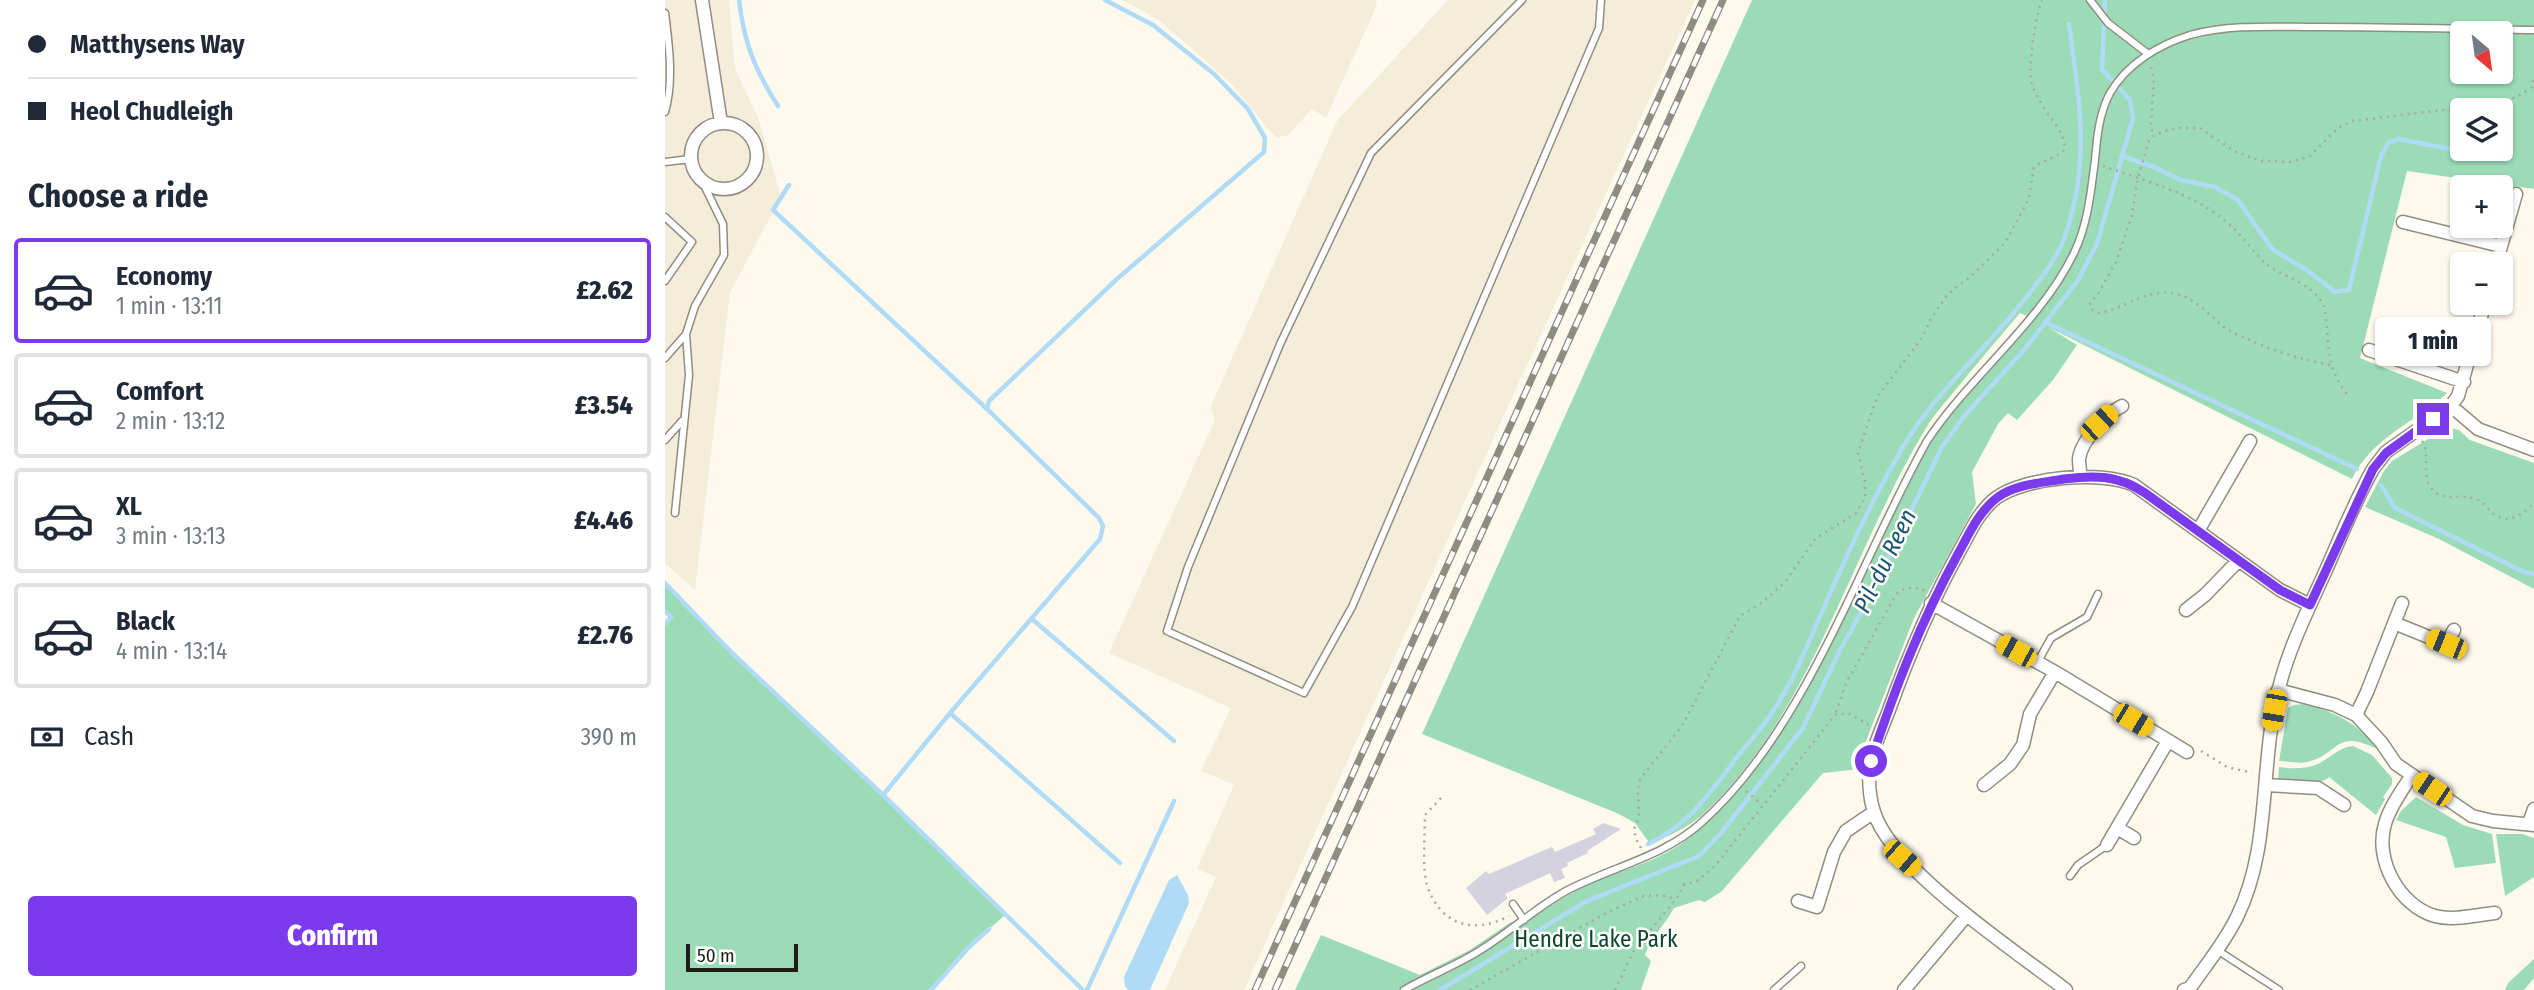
<!DOCTYPE html>
<html lang="en">
<head>
<meta charset="utf-8">
<style>
  body { margin:0; font-family:"Fira Sans Condensed",sans-serif; background:#f2f2f3; color:#1f2937; height:100vh; display:flex; flex-direction:column; font-size:26px; white-space:nowrap }
  * { box-sizing:border-box; margin:0 }
  p { font-size:23px; color:#747a83 }
  .icon { flex:none; width:38px; height:38px; fill:none; stroke:currentColor; stroke-width:2; stroke-linecap:round; stroke-linejoin:round }
  .map { position:relative; flex:1; overflow:hidden }
  .side { display:flex; flex-direction:column; background:#fff; width:665px }
  .side>* { flex:none }
  .guide { display:grid; align-content:center; height:154px; padding:0 28px; background:#fff }
  .needle { width:46px; rotate:151deg }
  .controls { position:absolute; left:1785px; top:21px; display:grid; gap:14px }
  .controls a { display:grid; place-items:center; width:63px; height:63px; border-radius:7px; background:#fff; box-shadow:0 2px 5px #0004; font-size:35px }
  .scale { position:absolute; left:21px; bottom:18px; width:112px; box-sizing:border-box; padding-left:7px; border:4px solid #201e1a; border-top:0; font-size:19px; line-height:24px; white-space:nowrap; color:#201e1a; -webkit-text-stroke:5px #fff; paint-order:stroke }
  .end { position:absolute; width:32px; height:32px; margin:-16px; border:9px solid #7c3aed; background:#fff; box-shadow:0 0 0 4px #fff }
  .from { border-radius:50% }
  .bubble { position:absolute; height:49px; border-radius:7px; background:#fff; box-shadow:0 2px 5px #0004; font-size:23px; font-weight:800; line-height:49px; text-align:center }
  .car { position:absolute; width:21px; height:42px; margin:-21px -10px; border-radius:9px; box-shadow:0 0 5px 2px #0007; background:linear-gradient(#f5c518 24%,#345 0 40%,#f5c518 0 76%,#345 0 86%,#f5c518 0) }
  .guide b { display:flex; align-items:center; gap:24px; height:66px; font-size:26px }
  .guide b+b { border-top:2px solid #e0e1e3 }
  .guide i { width:18px; height:18px; background:#1f2937 }
  ul { padding:0; list-style:none }
  li { display:flex; align-items:center; gap:21px; height:105px; margin:0 14px 10px; padding:0 14px; border:4px solid #e0e1e3; border-radius:7px }
  li div { flex:1 }
  li b { display:block; font-size:26px }
  li em { font-style:normal; font-weight:800 }
  li.active { border-color:#7c3aed }
  li>.icon { width:63px; height:63px; stroke-width:1.5 }
  h2 { padding:0 28px; font-size:32px; line-height:84px }
  .pay { display:flex; align-items:center; gap:18px; height:77px; padding:0 28px; font-size:26px }
  .pay p { margin-inline-start:auto }
  .primary-button { display:flex; gap:14px; margin-top:auto; padding:14px 28px }
  .primary-button a { flex:1; height:80px; border-radius:7px; background:#7c3aed; color:#fff; font-size:28px; font-weight:800; line-height:80px; text-align:center }
  main { display:flex; flex:1; min-height:0 }
  .map>svg:first-child { display:block }
  .built { fill:#f4edda }
  .green { fill:#9bdcb6; fill-rule:evenodd }
  .water { fill:#b0dbf6 }
  .lines { fill:none; stroke-linecap:round; stroke-linejoin:round }
  .stream { stroke:#b0dbf6; stroke-width:4.5 }
  .building { fill:#d3d2de }
  .lane-casing { stroke:#918d83; stroke-width:9 }
  .street-casing { stroke:#918d83; stroke-width:15 }
  .path { stroke:#aba89f; stroke-width:2.5; stroke-dasharray:2 5; stroke-linecap:butt }
  .lane { stroke:#fff; stroke-width:6 }
  .street { stroke:#fff; stroke-width:12 }
  .rail-casing { stroke:#8f8c84; stroke-width:7 }
  .rail { stroke:#fff; stroke-width:4.5; stroke-dasharray:13; stroke-linecap:butt }
  .route { stroke:#7c3aed; stroke-width:9 }
  .labels { text-anchor:middle; dominant-baseline:central; stroke-width:5; stroke-linejoin:round; paint-order:stroke }
  .park-label { font-size:23px; fill:#0b482c; stroke:#fff }
  .water-label { font-size:24px; font-style:italic; fill:#185371; stroke:#fff }
</style>
</head>
<body>
<main>
<section class="side">
<div class="guide">
<b><i class="from"></i>Matthysens Way</b>
<b><i></i>Heol Chudleigh</b>
</div>
<h2>Choose a ride</h2>
<ul>
<li class="active"><svg class="icon" aria-label="car" viewBox="0 0 24 24"><path d="M5 17H2v-5l4-1 3-4h7l3 4 3 1v5h-3M9 17h6M6 11h13"/><circle cx="7" cy="17" r="2"/><circle cx="17" cy="17" r="2"/></svg><div><b>Economy</b><p>1 min · 13:11</p></div><em>£2.62</em></li>
<li><svg class="icon" aria-label="car" viewBox="0 0 24 24"><path d="M5 17H2v-5l4-1 3-4h7l3 4 3 1v5h-3M9 17h6M6 11h13"/><circle cx="7" cy="17" r="2"/><circle cx="17" cy="17" r="2"/></svg><div><b>Comfort</b><p>2 min · 13:12</p></div><em>£3.54</em></li>
<li><svg class="icon" aria-label="car" viewBox="0 0 24 24"><path d="M5 17H2v-5l4-1 3-4h7l3 4 3 1v5h-3M9 17h6M6 11h13"/><circle cx="7" cy="17" r="2"/><circle cx="17" cy="17" r="2"/></svg><div><b>XL</b><p>3 min · 13:13</p></div><em>£4.46</em></li>
<li><svg class="icon" aria-label="car" viewBox="0 0 24 24"><path d="M5 17H2v-5l4-1 3-4h7l3 4 3 1v5h-3M9 17h6M6 11h13"/><circle cx="7" cy="17" r="2"/><circle cx="17" cy="17" r="2"/></svg><div><b>Black</b><p>4 min · 13:14</p></div><em>£2.76</em></li>
</ul>
<div class="pay"><svg class="icon" aria-label="cash" viewBox="0 0 24 24"><path d="M3 7h18v10H3z"/><circle cx="12" cy="12" r="2"/></svg>Cash<p>390 m</p></div>
<div class="primary-button"><a>Confirm</a></div>
</section>
<div class="map">
<svg width="1869" height="990" viewBox="0 0 1869 990">
  <rect width="100%" height="100%" fill="#fdf9ed"/>
  <path class="built" d="M0,0H64L70,69L93,117L116,197L65,292L30,590L0,563Z
    M458,0H710L712,5L661,118L647,109L623,135L611,138L568,86L531,52L495,21Z
    M783,0H1030L834,426L579,990H500L551,877L532,869L569,785L536,771L566,708L444,653L550,420L546,406L672,121Z"/>
  <path class="green" d="M1087,0H1869V189L1742,171L1695,358L1782,393C1774,401 1765,407 1755,414C1728,433 1702,448 1687,479L1383,327L1412,345L1388,380L1352,420L1343,413L1333,424L1307,472L1311,504L1249,618L1201,741L1195,769L1158,773L1057,891L1040,902L1034,900L1009,908C1000,925 986,937 980,955L986,961L976,990H630L656,935L755,975L805,950L846,922L851,929C874,913 898,897 924,884C954,870 993,862 1020,841C1091,787 1134,704 1173,627C1201,572 1228,516 1255,460L1279,421L1366,318L1355,313C1332,340 1309,367 1287,394C1278,405 1268,416 1261,428C1186,551 1145,718 1036,816C1022,828 1002,836 986,845L970,823L954,814L757,734ZM1797,33H1836V72H1797ZM1797,110H1836V149H1797Z
    M1783,427L1794,430L1805,440L1869,463V589L1774,539L1700,507L1719,471L1727,461Z
    M0,583L66,652L341,914L304,947L266,990H0V624L6,617L0,611Z
    M1640,704C1670,712 1693,723 1712,749C1669,728 1676,754 1642,762C1633,764 1623,761 1614,761L1623,708L1629,705Z
    M1688,746L1707,755L1727,778V784L1718,797L1720,799L1711,815L1664,777C1652,788 1629,782 1613,780L1614,767C1626,769 1641,769 1653,764C1665,758 1674,747 1688,746Z
    M1751,797L1798,825L1827,834L1831,863L1790,868L1781,837L1731,820L1736,811Z
    M1831,834H1857L1869,838V877L1840,896Z
    M1869,959V978L1859,990H1840L1843,983Z"/>
  <path class="water" d="M512,875L523,895L524,903L485,990H463L460,986L459,977L504,880Z"/>
  <g class="lines">
    <path class="stream" d="M74,0C79,43 90,70 113,106
      M1457,156L1489,167L1516,180L1550,187L1573,200L1607,249L1643,271L1670,292L1684,290L1716,156L1723,143L1733,139L1844,160
      M124,185L108,210L322,409
      M1380,322L1692,469
      M1716,485L1730,508L1859,572L1869,574
      M0,583L66,652L218,795L418,990
      M0,611L6,617L0,624
      M367,619L509,741
      M285,713L455,863
      M218,795L285,713L435,539L438,526L434,518L322,409L324,401L452,279L599,152L600,138L583,109L549,74L488,25L440,0
      M983,844C1022,826 1044,795 1069,761C1082,744 1097,729 1108,711C1129,681 1142,645 1157,612C1183,552 1210,493 1244,437C1279,383 1331,340 1369,287C1382,271 1395,253 1401,233C1426,157 1414,101 1404,24
      M266,990L304,947L324,929
      M422,990L509,801
      M775,990L922,901L1034,856L1056,833L1138,728L1174,652L1203,600L1277,447L1300,415L1359,350L1413,280L1432,244L1468,118L1465,100L1437,69L1440,0"/>
  </g>
  <path class="building" d="M938,823L956,829L922,851L923,853L902,863L903,866L896,869L900,878L889,882L885,873L840,894L843,898L822,915L801,888L821,871L824,874L887,847L890,852L931,834L928,829Z"/>
  <g class="lines">
    <g class="lane-casing">
      <path id="lane" d="M857,0L706,153L616,342L523,567L502,631L639,693L687,607L934,28L936,0
        M1425,0L1443,23L1482,53
        M0,13C4,44 9,82 0,112
        M0,162L26,159
        M0,217L27,242L0,281
        M0,358L21,334L30,306L59,255L58,224L37,181
        M0,440L17,421
        M10,513L24,375L21,334
        M1372,663L1386,638L1422,617L1433,594
        M1405,876L1413,865L1442,845
        M848,904L859,920
        M1552,950L1614,990
        M739,990C763,976 790,966 814,951C844,933 870,908 901,891C946,867 999,857 1037,822C1142,728 1194,562 1262,441C1305,376 1376,322 1409,253C1423,224 1426,191 1430,160C1432,137 1434,114 1445,93C1462,64 1493,45 1525,35C1566,24 1609,27 1651,27C1724,27 1796,29 1869,30
        M1109,990L1136,966"/>
    </g>
    <g class="street-casing">
      <path id="street" d="M37,0L56,123
        M26 156a33 33 0 1 1 66 0a33 33 0 1 1-66 0Z
        M1738,222L1836,246
        M1831,264L1851,194
        M1704,350L1799,382
        M1786,406L1813,429L1869,450
        M1416,477C1415,471 1414,465 1414,459C1416,441 1441,414 1457,406
        M1533,531L1585,441
        M1266,603L1390,672L1522,752
        M1521,610L1540,595L1573,561
        M1729,623L1781,644L1789,630
        M1613,690L1670,705L1691,715L1716,742L1731,764L1807,816L1828,821L1869,825
        M1691,715L1702,692L1737,603
        M1746,776C1737,791 1725,806 1720,824C1709,859 1734,906 1770,916C1788,921 1811,915 1830,913
        M1319,785L1345,764L1358,745L1365,714L1390,672
        M1602,785L1653,788L1679,805
        M1864,823L1869,809
        M1452,828L1469,838
        M1442,845L1503,741
        M1133,901L1152,907L1169,852L1181,831L1209,812
        M1239,990L1302,915
        M1401,990C1352,952 1226,869 1209,812C1204,796 1203,776 1206,760C1210,743 1218,726 1224,710C1244,654 1266,602 1295,550C1305,532 1314,511 1331,498C1360,477 1436,470 1469,485L1615,590L1645,605
        M1519,990L1525,988C1541,965 1560,942 1572,917C1607,846 1594,763 1614,688C1624,647 1644,608 1661,570C1676,536 1690,501 1708,469L1721,452L1786,406L1793,396L1820,303"/>
    </g>
    <path class="path" d="M1486,67L1489,77L1486,125L1487,132L1490,135
      M1807,110L1852,97L1867,87L1869,76
      M1438,166C1480,181 1531,194 1564,224C1578,236 1588,252 1601,264C1618,277 1647,283 1658,304C1661,312 1661,322 1662,330C1664,356 1666,375 1683,395
      M1665,365C1637,359 1609,352 1583,339C1575,336 1566,332 1559,327C1539,311 1523,289 1494,293C1473,295 1456,310 1433,313L1426,309L1425,303L1433,294L1451,262L1467,215L1473,178L1484,141L1490,135L1499,131L1516,128H1535L1569,151L1595,161L1625,162L1645,156L1673,128L1687,121L1777,110L1797,111
      M1757,441C1768,456 1751,481 1774,495C1785,499 1797,495 1808,498C1819,501 1821,508 1830,515C1843,525 1861,513 1869,502
      M1171,712L1182,681L1232,593C1242,586 1250,587 1261,591
      M1536,751L1562,767L1587,773
      M1081,791L1097,805
      M776,798L760,815C760,833 757,869 762,885C775,925 808,935 844,916
      M976,848L971,839L969,829L974,818L973,790L975,779L1017,726L1075,616L1098,602L1120,582L1150,539L1191,513L1200,498V482L1193,453L1212,397L1257,338L1266,319L1282,295L1306,276L1340,243L1364,198L1369,167C1379,159 1391,159 1400,149C1400,133 1386,120 1378,106C1373,98 1368,90 1366,81C1363,66 1371,14 1377,0
      M805,990L943,912L979,896L996,895L1011,899
      M950,990L968,952L1014,895L1018,885L1032,881L1050,866L1171,714H1185L1204,725"/>
    <use href="#lane" class="lane"/>
    <use href="#street" class="street"/>
    <g class="rail-casing">
      <path id="rail" d="M590,990L1038,0
        M610,990L1058,0"/>
    </g>
    <use href="#rail" class="rail"/>
  </g>
  <g class="lines">
    <path class="route" d="M1206,761C1230,688 1256,621 1293,554C1304,534 1314,511 1333,497C1352,484 1376,483 1399,479C1429,475 1454,475 1480,493L1615,590L1645,605L1708,469L1721,453L1768,419"/>
  </g>
  <g class="labels">
    <g class="park-label">
      <text x="931" y="939">Hendre Lake Park</text>
    </g>
    <g class="water-label">
      <text transform="translate(1220 561) rotate(-64)">Pil-du Reen</text>
    </g>
  </g>
</svg>
<div class="controls">
<a><svg class="needle" viewBox="-14 -14 28 28"><path d="M0-13l5 13h-10z" fill="#e53935"/><path d="M0 13l5-13h-10z" fill="#747a83"/></svg></a>
<a><svg class="icon" aria-label="layers" viewBox="0 0 24 24"><path d="M12 4l9 5-9 5-9-5zM3 14l9 5 9-5"/></svg></a>
<a>+</a>
<a>−</a>
</div>
<div class="scale">50 m</div>
<i class="end from" style="left:1206px;top:761px"></i>
<i class="end" style="left:1768px;top:419px"></i>
<div class="bubble" style="left:1710px;top:317px;width:116px">1 min</div>
<i class="car" style="left:1434px;top:423px;rotate:47deg"></i>
<i class="car" style="left:1781px;top:644px;rotate:292deg"></i>
<i class="car" style="left:1351px;top:651px;rotate:299deg"></i>
<i class="car" style="left:1609px;top:710px;rotate:190deg"></i>
<i class="car" style="left:1468px;top:720px;rotate:121deg"></i>
<i class="car" style="left:1767px;top:789px;rotate:304deg"></i>
<i class="car" style="left:1237px;top:858px;rotate:131deg"></i>
</div>
</main>
</body>
</html>
